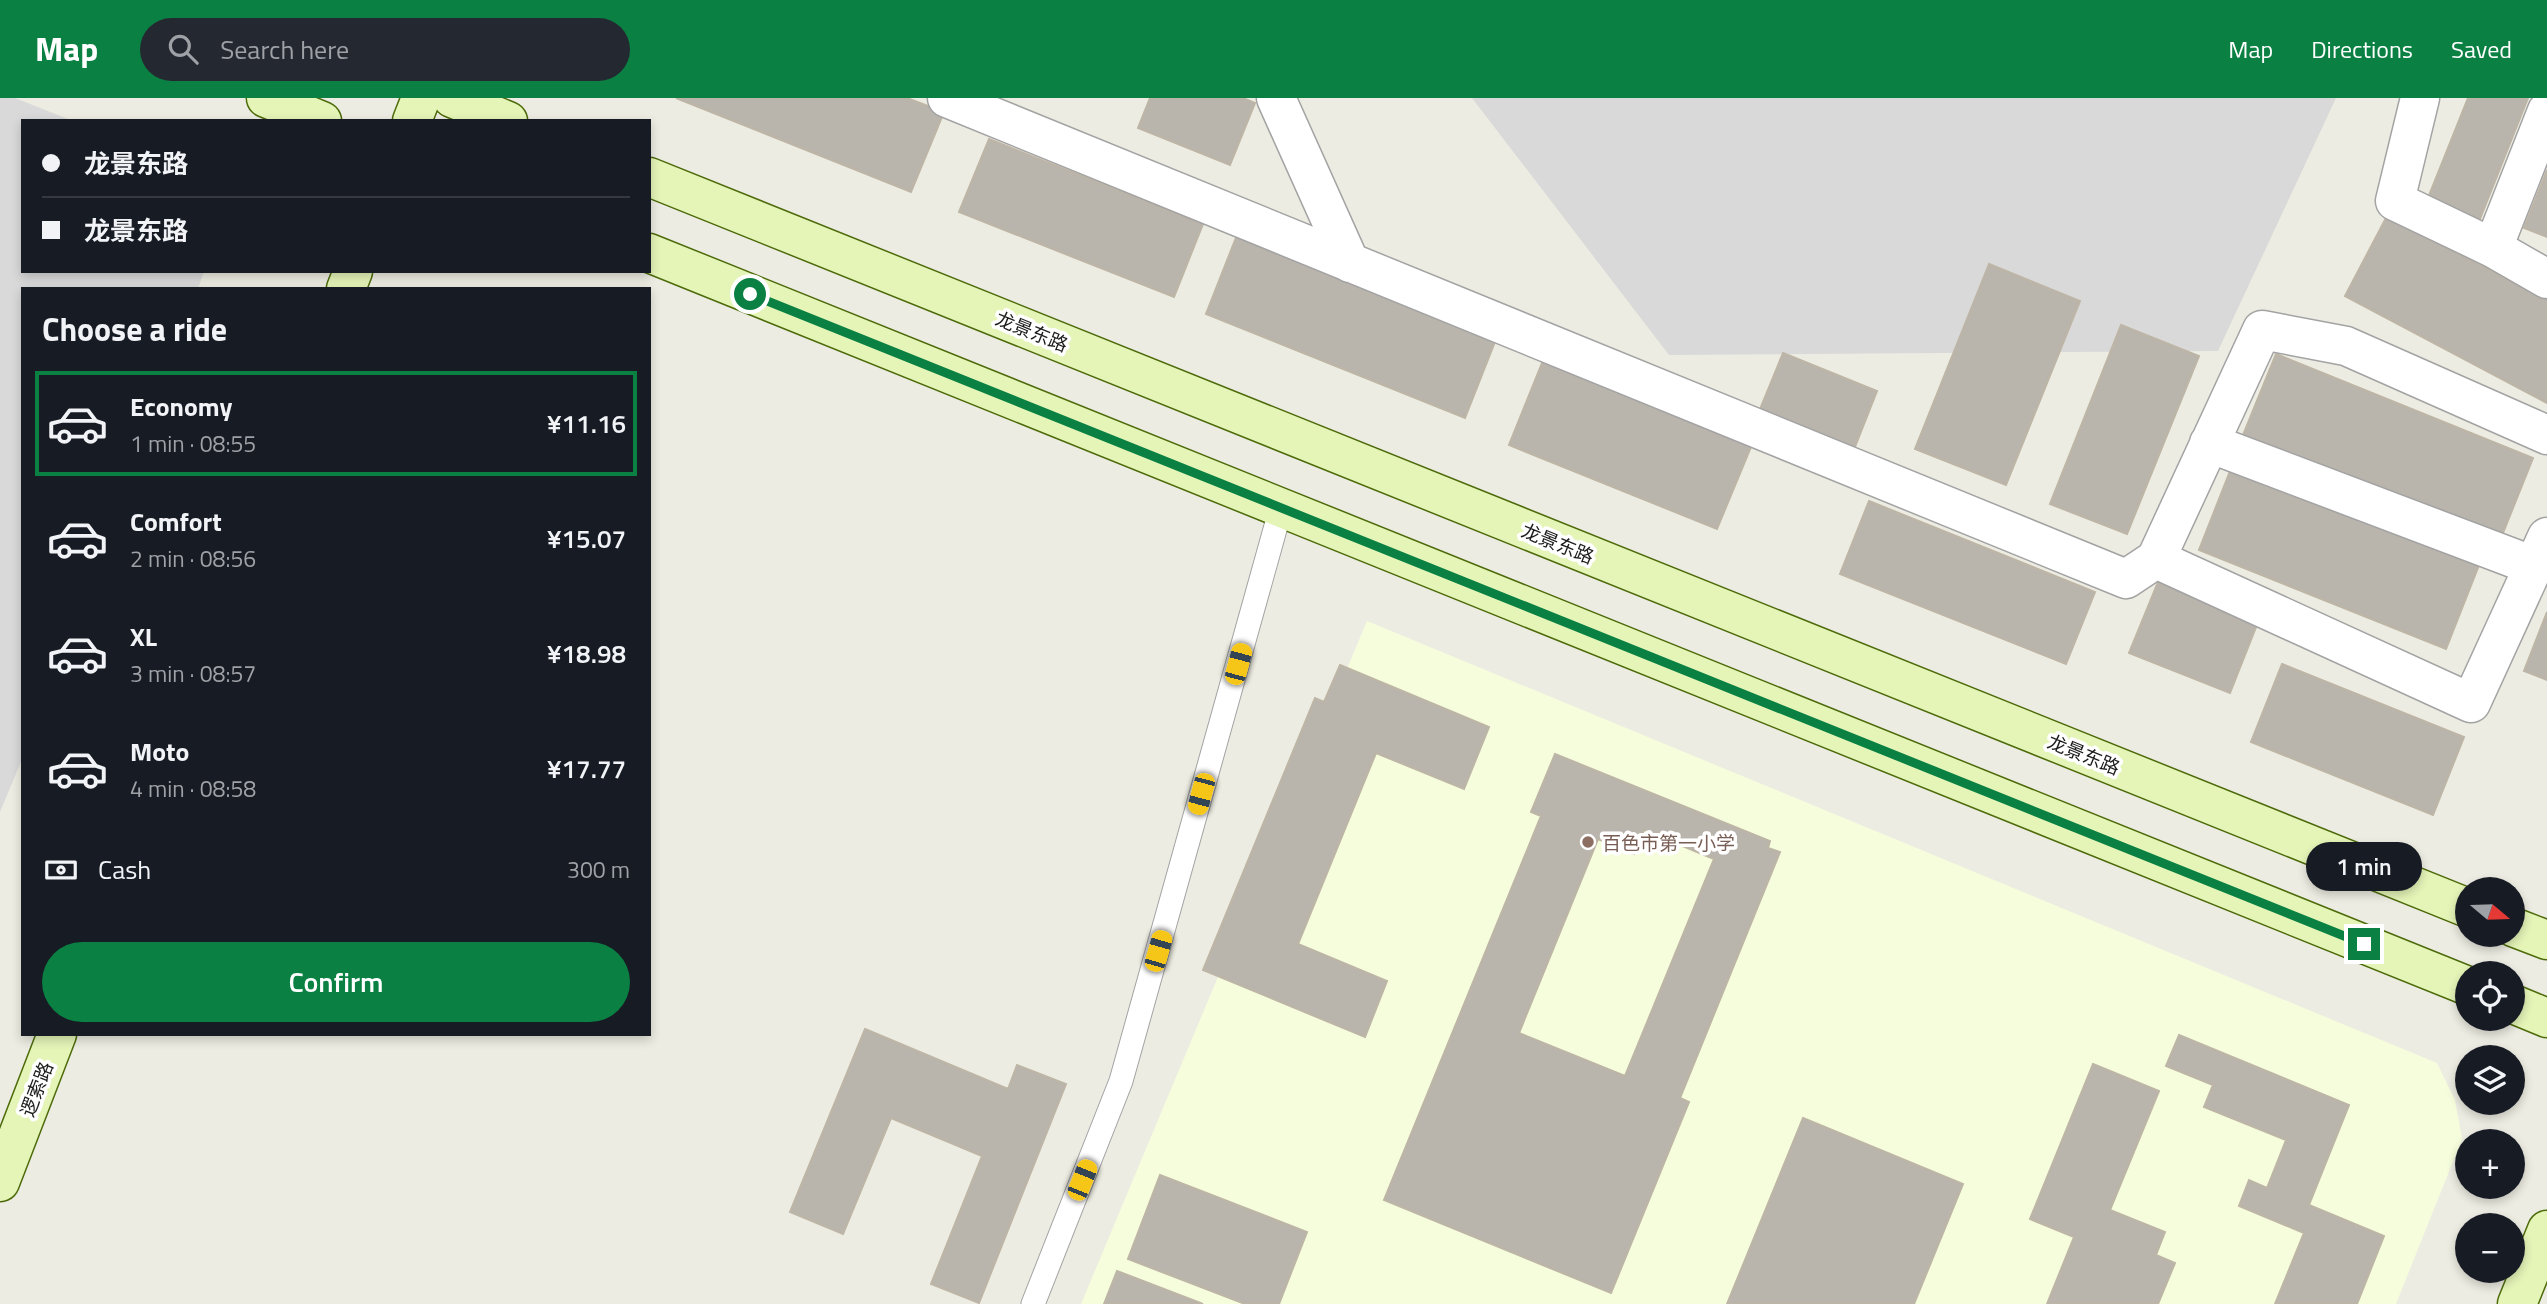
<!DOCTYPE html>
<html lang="en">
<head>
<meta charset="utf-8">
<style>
  body { margin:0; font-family:"Titillium Web","Noto Sans SC",sans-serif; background:#242831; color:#f1f3f6; height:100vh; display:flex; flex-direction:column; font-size:26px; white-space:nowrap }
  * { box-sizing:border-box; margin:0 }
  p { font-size:23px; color:#9ea1a6 }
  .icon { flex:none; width:38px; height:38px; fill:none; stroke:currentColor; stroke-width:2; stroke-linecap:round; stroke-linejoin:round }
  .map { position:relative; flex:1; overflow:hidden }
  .drawer { position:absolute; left:21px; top:189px; width:630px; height:749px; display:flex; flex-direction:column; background:#171b24; border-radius:0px; box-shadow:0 4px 10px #0003 }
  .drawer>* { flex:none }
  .top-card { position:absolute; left:21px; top:21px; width:630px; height:154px; border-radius:0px; box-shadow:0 4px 10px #0003; display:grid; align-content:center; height:154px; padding:0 21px; background:#171b24 }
  .needle { width:46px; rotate:109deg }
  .controls { position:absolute; left:2455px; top:779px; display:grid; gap:14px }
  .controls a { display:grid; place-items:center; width:70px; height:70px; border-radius:50%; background:#171b24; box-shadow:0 4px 10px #0003; font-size:35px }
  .end { position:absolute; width:32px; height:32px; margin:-16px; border:9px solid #0b8043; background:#fff; box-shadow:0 0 0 4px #fff }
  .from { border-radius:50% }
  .bubble { position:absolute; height:49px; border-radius:24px; background:#171b24; box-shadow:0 4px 10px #0003; font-size:23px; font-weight:600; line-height:49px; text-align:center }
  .car { position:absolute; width:21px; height:42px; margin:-21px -10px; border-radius:9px; box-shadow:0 0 5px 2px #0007; background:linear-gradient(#f5c518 24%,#345 0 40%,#f5c518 0 76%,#345 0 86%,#f5c518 0) }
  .top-card b { display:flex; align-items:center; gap:24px; height:66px; font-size:26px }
  .top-card b+b { border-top:2px solid #363941 }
  .top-card i { width:18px; height:18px; background:#f1f3f6 }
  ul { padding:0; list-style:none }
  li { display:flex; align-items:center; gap:21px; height:105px; margin:0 14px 10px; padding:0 7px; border:4px solid transparent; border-radius:0px }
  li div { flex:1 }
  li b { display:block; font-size:26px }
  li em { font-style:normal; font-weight:600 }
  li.active { border-color:#0b8043 }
  li>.icon { width:63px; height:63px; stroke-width:1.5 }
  h2 { padding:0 21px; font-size:32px; line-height:84px }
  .pay { display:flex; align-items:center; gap:18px; height:77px; padding:0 21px; font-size:26px }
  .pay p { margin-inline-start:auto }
  .action { display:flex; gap:14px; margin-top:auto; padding:14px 21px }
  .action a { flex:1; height:80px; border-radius:42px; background:#0b8043; color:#fff; font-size:28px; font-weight:600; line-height:80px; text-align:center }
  header { display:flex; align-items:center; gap:42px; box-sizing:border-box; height:98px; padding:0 35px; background:#0b8043; color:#fff }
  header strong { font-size:33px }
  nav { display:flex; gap:38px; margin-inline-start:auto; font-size:24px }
  .search { width:490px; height:63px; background:#242831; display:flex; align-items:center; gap:18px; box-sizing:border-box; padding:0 24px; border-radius:38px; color:#9ea1a6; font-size:26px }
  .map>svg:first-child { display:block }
  .residential { fill:#dad9d9 }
  .education { fill:#f6fddc }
  .building { fill:#b9b4ac; stroke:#bdb5a6; stroke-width:2; fill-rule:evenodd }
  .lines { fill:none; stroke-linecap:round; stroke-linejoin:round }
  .service-casing { stroke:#a3a3a3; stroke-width:25 }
  .minor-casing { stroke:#a3a3a3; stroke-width:41 }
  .secondary-casing { stroke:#4d6b0b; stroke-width:41 }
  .service { stroke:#fff; stroke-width:23 }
  .minor { stroke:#fff; stroke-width:38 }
  .secondary { stroke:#e5f5b8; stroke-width:38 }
  .route { stroke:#0b8043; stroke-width:9 }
  .education-dot { fill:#8d6e63; stroke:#fff; stroke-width:2.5 }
  .labels { text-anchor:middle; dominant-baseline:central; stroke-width:7; stroke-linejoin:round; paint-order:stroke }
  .street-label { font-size:19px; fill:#1c1c1c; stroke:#fff }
  .education-label { font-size:19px; fill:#785e54; stroke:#fff; text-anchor:start }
</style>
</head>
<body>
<header>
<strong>Map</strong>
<div class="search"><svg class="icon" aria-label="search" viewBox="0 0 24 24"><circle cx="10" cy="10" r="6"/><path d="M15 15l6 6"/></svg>Search here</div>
<nav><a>Map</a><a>Directions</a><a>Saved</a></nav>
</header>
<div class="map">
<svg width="2547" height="1206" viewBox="0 0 2547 1206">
  <rect width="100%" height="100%" fill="#edece2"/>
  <path class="residential" d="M0,0H15L73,23H23V173H204L198,191H23V659L0,714Z
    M1472,0H2336L2218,253L1669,257Z"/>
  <path class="education" d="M1367,523L2437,965L2455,1002L2462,1041L2396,1206H1081Z"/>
  <path class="building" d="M676,0H907L944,14L911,94Z
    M1150,0H1243L1255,5L1230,67L1138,30Z
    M2468,0H2528L2478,126L2426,105Z
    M989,41L1203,126L1174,199L959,114Z
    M2547,72V139L2524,130Z
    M2387,118L2547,202V305L2345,198Z
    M1239,132L1498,236L1465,320L1206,216Z
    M1989,166L2080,203L2006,387L1915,351Z
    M2121,227L2199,258L2127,436L2050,406Z
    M1783,255L1877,293L1851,359L1756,321Z
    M2276,256L2533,360L2499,445L2241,342Z
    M1544,260L1753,344L1717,431L1509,347Z
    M2234,363L2481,462L2446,551L2199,452Z
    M1869,403L2095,494L2066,566L1840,476Z
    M2158,484L2258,524L2230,595L2129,555Z
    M2547,514V582L2524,573Z
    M2282,566L2464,639L2433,717L2251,644Z
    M1340,567L1489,629L1464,691L1376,655L1298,846L1387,883L1365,939L1203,872L1315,600L1324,604Z
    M1555,656L1770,743L1768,750L1780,754L1680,1000L1689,1004L1611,1195L1384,1102L1541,718L1531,714ZM1644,732L1714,761L1625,978L1519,935L1598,741L1634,756Z
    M865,931L1008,991L1017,967L1066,986L979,1205L931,1186L982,1058L891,1020L843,1136L790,1114Z
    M2179,937L2349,1007L2309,1107L2384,1138L2357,1206H2275L2304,1135L2239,1108L2249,1082L2267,1090L2286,1042L2204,1009L2213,987L2166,968Z
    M2093,966L2159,993L2110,1112L2165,1134L2156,1157L2175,1165L2158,1206H2047L2074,1139L2030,1121Z
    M1803,1020L1963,1086L1914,1206H1727Z
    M1160,1077L1307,1134L1279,1206H1245L1128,1161Z
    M1117,1173L1203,1206H1104Z"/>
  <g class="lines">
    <g class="service-casing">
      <path id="service" d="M1033,1206L1121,983L1281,410"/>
    </g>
    <g class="minor-casing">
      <path id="minor" d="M947,0L2126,481L2156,461L2471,605L2547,439
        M1276,0L1350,165
        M2420,0L2395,103L2493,150L2547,181
        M2493,150L2547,13
        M2209,345L2534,468
        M2156,461L2262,232L2346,248L2547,337"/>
    </g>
    <g class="secondary-casing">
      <path id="secondary" d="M266,0L322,23
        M452,0L508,23
        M412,23L421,0
        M649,79L2468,810
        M649,155L2468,888
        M346,191L353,173
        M2513,829L2547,842
        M2513,906L2547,920
        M0,1084L57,936
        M2517,1206L2547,1132"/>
    </g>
    <use href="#service" class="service"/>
    <use href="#minor" class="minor"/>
    <use href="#secondary" class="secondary"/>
  </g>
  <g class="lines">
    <path class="route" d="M750,196L2364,846"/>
  </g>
  <circle class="education-dot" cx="1588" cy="744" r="7"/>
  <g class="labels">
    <g class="street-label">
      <text transform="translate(1032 233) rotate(22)">龙景东路</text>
      <text transform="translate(1558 445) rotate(22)">龙景东路</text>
      <text transform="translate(2084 656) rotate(22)">龙景东路</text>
      <text transform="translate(36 991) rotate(-69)">逻索路</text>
    </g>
    <g class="education-label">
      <text x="1602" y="744">百色市第一小学</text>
    </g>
  </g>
</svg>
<div class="controls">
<a><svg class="needle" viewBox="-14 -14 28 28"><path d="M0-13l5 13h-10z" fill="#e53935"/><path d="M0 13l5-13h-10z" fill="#9ea1a6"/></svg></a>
<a><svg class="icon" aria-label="locate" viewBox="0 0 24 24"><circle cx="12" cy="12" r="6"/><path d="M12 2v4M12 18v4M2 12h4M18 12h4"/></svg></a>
<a><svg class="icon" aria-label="layers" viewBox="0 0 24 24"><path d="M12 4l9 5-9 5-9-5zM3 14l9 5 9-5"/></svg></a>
<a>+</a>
<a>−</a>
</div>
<i class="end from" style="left:750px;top:196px"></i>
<i class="end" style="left:2364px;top:846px"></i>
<div class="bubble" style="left:2306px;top:744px;width:116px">1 min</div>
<i class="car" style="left:1238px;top:566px;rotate:15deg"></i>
<i class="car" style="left:1201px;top:696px;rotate:195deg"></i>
<i class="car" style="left:1158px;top:853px;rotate:16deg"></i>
<i class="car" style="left:1082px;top:1082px;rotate:22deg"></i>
<div class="top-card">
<b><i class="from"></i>龙景东路</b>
<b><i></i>龙景东路</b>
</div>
<section class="drawer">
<h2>Choose a ride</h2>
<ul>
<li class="active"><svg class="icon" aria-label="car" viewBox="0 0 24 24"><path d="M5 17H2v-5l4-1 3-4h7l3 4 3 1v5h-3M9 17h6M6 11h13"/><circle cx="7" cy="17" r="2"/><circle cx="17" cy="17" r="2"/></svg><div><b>Economy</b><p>1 min · 08:55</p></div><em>¥11.16</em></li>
<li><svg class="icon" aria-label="car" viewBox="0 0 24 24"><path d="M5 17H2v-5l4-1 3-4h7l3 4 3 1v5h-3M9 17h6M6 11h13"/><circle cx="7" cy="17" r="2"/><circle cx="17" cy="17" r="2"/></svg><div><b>Comfort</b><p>2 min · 08:56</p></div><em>¥15.07</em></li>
<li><svg class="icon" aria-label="car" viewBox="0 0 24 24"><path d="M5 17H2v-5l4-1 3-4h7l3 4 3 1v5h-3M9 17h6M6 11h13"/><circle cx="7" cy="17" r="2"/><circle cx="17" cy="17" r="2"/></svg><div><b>XL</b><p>3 min · 08:57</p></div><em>¥18.98</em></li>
<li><svg class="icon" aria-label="car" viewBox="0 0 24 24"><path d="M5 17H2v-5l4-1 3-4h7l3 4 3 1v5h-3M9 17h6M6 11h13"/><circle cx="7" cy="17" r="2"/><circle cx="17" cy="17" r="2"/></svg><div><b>Moto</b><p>4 min · 08:58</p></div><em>¥17.77</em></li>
</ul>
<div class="pay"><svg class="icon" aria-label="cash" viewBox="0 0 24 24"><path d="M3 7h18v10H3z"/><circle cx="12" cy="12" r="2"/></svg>Cash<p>300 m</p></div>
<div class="action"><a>Confirm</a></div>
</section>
</div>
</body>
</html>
